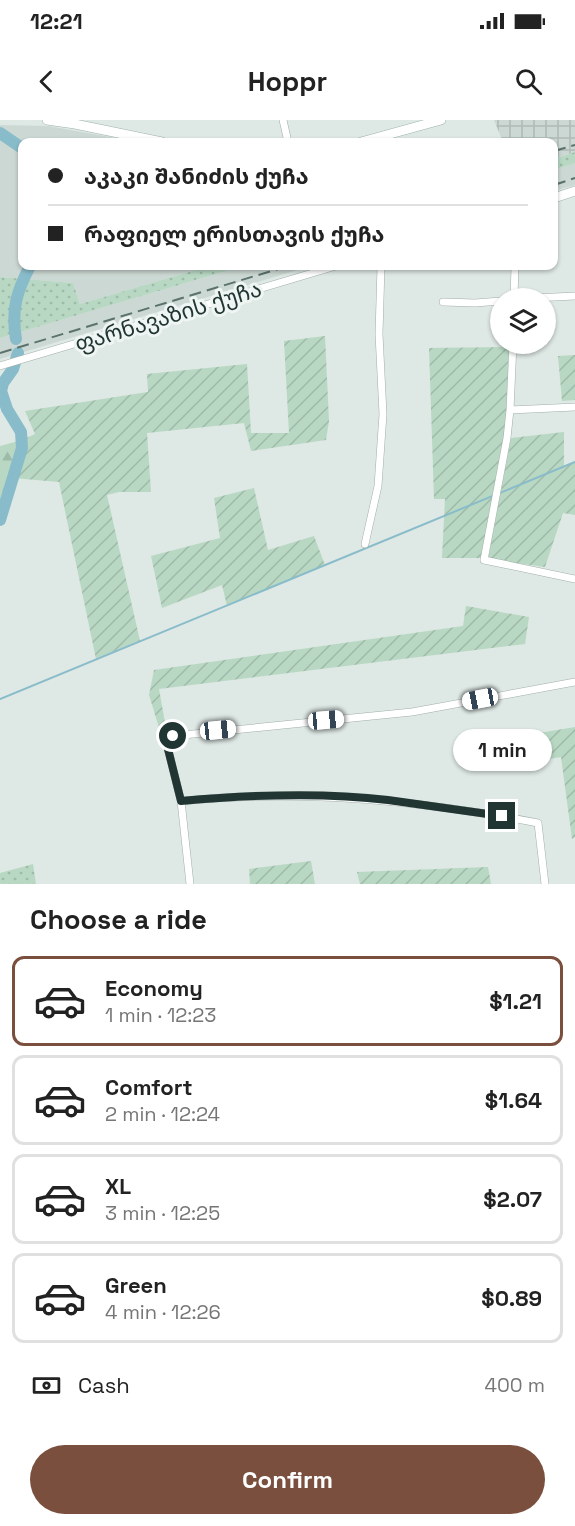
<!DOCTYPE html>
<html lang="en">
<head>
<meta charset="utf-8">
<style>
  body { margin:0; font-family:"Space Grotesk","Noto Sans Georgian",sans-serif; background:#f6f6f6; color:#222; height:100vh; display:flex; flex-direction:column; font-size:22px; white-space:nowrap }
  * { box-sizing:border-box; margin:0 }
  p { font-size:20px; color:#767676 }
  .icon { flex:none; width:33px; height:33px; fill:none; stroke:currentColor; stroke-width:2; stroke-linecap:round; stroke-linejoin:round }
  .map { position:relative; height:764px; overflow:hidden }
  .sheet { display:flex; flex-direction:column; background:#fff; flex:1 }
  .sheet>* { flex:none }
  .hud { position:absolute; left:18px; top:18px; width:540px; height:132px; border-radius:12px; box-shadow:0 2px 4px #0004; display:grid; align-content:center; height:132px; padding:0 30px; background:#fff }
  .controls { position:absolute; left:490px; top:168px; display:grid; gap:12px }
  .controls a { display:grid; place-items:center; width:66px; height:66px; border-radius:50%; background:#fff; box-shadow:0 2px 4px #0004; font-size:30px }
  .end { position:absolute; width:27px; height:27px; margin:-14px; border:8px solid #213632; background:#fff; box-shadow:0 0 0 3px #fff }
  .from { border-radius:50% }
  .bubble { position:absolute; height:42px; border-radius:21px; background:#fff; box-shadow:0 2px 4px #0004; font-size:20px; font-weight:800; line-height:42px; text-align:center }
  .car { position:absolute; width:18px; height:36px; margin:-18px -9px; border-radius:8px; box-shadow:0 0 4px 2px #0007; background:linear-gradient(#fff 24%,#345 0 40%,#fff 0 76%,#345 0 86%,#fff 0) }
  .hud b { display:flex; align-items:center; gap:21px; height:57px; font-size:22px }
  .hud b+b { border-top:2px solid #e0e0e0 }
  .hud i { width:15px; height:15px; background:#222 }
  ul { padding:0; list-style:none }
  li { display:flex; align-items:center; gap:18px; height:90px; margin:0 12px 9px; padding:0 18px; border:3px solid #e0e0e0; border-radius:12px }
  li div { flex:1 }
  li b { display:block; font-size:22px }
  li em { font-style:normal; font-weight:800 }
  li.on { border-color:#7b4f3d }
  li>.icon { width:54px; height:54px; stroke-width:1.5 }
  h2 { padding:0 30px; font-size:27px; line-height:72px }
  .pay { display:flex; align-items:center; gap:15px; height:66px; padding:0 30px; font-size:22px }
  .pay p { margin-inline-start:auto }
  .action { display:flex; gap:12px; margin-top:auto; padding:12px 30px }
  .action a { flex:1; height:69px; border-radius:36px; background:#7b4f3d; color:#fff; font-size:24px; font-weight:800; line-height:69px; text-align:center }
  .status { display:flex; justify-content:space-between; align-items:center; height:42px; padding:0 30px; background:#fff; direction:ltr }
  .status svg { height:16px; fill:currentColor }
  header { display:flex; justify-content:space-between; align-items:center; height:78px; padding:0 30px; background:#fff; font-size:27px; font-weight:800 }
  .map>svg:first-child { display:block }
  .built { fill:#ccd8d3 }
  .industrial { fill:url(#industrial-grid) }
  .grass { fill:url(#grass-dots) }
  .forest { fill:url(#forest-firs) }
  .garden { fill:url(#garden-furrows) }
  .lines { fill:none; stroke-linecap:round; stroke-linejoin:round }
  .stream { stroke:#89bcca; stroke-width:2 }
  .river { stroke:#89bcca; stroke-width:12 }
  .street-casing { stroke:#a2afab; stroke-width:8 }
  .secondary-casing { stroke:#9eb3ad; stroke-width:10 }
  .street { stroke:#fff; stroke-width:7 }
  .secondary { stroke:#fff; stroke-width:9 }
  .rail { stroke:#5b726d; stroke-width:2; stroke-dasharray:12 6; stroke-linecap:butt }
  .route { stroke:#213632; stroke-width:8 }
  .labels { text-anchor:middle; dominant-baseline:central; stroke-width:6; stroke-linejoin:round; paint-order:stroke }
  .street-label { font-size:22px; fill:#213632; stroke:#eef5f2 }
</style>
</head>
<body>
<div class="status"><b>12:21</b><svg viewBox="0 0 49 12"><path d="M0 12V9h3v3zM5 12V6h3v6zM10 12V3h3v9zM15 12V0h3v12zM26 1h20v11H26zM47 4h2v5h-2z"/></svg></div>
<header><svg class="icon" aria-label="back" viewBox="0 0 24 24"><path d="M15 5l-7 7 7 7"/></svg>Hoppr<svg class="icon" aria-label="search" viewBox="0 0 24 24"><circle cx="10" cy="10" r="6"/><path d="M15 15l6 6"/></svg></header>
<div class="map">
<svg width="575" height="764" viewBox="0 0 575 764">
  <defs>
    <pattern id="industrial-grid" width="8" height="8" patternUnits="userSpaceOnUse" patternTransform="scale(1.5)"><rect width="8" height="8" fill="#ccd8d3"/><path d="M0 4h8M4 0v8" fill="none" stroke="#afbab6"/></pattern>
    <pattern id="grass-dots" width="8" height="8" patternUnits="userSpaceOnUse" patternTransform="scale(1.5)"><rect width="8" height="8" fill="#b8d8c3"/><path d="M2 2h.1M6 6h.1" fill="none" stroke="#9ebaa8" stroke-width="1.8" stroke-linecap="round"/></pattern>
    <pattern id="forest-firs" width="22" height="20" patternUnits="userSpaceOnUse" patternTransform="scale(1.5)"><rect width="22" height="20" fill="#b8d8c3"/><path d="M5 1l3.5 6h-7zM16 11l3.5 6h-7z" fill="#9ebaa8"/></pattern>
    <pattern id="garden-furrows" width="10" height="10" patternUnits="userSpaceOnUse" patternTransform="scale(1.5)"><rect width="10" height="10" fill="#b8d8c3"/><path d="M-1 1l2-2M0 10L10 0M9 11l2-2" fill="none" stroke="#9ebaa8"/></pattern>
  </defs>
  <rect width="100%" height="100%" fill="#dee8e4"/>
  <path class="built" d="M0,5L48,6L138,22H22V146H194L196,150L80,184L73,163L0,157Z
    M575,43V65L554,71V50Z
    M243,146H311L0,239V218Z"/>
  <path class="industrial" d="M494,0H575V32L554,39V22H503Z"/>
  <path class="grass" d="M575,32V43L554,50V39Z
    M194,146H243L0,218V157L73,163L80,184L196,150Z
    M33,744L36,764H0V753Z"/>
  <path class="forest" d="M22,320V328L0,400V326Z"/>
  <path class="garden" d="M325,216L329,301L326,320L251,331L244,303L147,313L151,372H119L107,375L140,521L96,539L59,362L13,358L22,328V320L35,314L25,291L148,272L147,254L247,244L251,313H289L284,221Z
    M509,227L507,291L504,319L481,438H442L445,379H434L429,228Z
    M575,235V280L562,281L558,236Z
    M564,312V346L575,342V395L563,393L545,447L488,439L511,318Z
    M254,368L268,430L314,416L325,445L227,486L222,465L162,488L151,436L220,418L214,378Z
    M466,486L529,497L525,524L159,569L167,614H161L149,575L154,550L463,506Z
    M575,607V717L572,719L561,637L477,651L474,624Z
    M311,741L315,764H250L249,749Z
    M488,747L491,764H360L357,752Z"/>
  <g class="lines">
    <path class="stream" d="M0,579L575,342"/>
    <path class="river" d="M0,13L22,28
      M16,219C11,189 17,171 30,146
      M0,400L22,328L21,312L7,289L1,271L3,263L13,249L18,233"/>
    <g class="street-casing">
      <path id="street" d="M283,0L288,22
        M514,178L515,146
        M534,178L575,176
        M443,182L475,183L501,181
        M513,224L510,290L507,318L484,440L575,459
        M0,246L336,146
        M510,290L575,287
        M365,424L378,366L383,294L379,214L381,146
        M181,681C300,669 420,680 538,703L545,764
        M190,764L181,681L166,621L173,616L412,592L575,562"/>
    </g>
    <g class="secondary-casing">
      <path id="secondary" d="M47,0L75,4L162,22
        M361,22L441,0
        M554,78L575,71"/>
    </g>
    <use href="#street" class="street"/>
    <use href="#secondary" class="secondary"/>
    <path class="rail" d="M554,31L575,25
      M554,65L575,58
      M0,233L288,146"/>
  </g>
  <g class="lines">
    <path class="route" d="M173,616L166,621L181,681C247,675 322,672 388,680C426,685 464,691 502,696"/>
  </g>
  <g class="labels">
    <g class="street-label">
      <text transform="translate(168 196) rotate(-17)">ფარნავაზის ქუჩა</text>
    </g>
  </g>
</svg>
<div class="controls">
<a><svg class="icon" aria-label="layers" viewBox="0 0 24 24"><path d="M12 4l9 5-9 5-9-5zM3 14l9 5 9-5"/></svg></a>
</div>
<i class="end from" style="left:173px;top:616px"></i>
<i class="end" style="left:502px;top:696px"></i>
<div class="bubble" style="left:453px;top:609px;width:99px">1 min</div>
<i class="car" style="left:480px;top:579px;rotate:259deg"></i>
<i class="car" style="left:326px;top:600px;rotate:85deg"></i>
<i class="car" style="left:218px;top:610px;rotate:84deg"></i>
<div class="hud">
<b><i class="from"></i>აკაკი შანიძის ქუჩა</b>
<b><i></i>რაფიელ ერისთავის ქუჩა</b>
</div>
</div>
<section class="sheet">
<h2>Choose a ride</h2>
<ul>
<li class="on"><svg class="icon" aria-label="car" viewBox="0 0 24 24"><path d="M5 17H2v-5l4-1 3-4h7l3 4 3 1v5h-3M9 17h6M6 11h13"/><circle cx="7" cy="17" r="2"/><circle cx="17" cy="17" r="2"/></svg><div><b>Economy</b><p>1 min · 12:23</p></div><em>$1.21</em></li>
<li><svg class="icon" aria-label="car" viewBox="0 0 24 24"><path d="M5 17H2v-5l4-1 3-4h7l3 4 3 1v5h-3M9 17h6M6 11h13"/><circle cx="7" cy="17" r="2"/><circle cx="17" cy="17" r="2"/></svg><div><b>Comfort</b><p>2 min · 12:24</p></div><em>$1.64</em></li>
<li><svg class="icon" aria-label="car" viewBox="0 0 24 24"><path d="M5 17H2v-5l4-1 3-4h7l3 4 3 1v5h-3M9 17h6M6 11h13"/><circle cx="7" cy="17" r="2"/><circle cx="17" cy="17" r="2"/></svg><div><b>XL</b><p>3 min · 12:25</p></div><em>$2.07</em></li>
<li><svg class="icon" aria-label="car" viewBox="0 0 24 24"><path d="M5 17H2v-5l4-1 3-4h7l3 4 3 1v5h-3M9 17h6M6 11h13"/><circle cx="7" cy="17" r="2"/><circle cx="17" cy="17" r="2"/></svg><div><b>Green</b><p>4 min · 12:26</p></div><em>$0.89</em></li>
</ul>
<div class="pay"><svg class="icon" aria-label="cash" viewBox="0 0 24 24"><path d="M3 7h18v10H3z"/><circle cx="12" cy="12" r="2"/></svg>Cash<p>400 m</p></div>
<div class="action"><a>Confirm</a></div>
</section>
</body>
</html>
